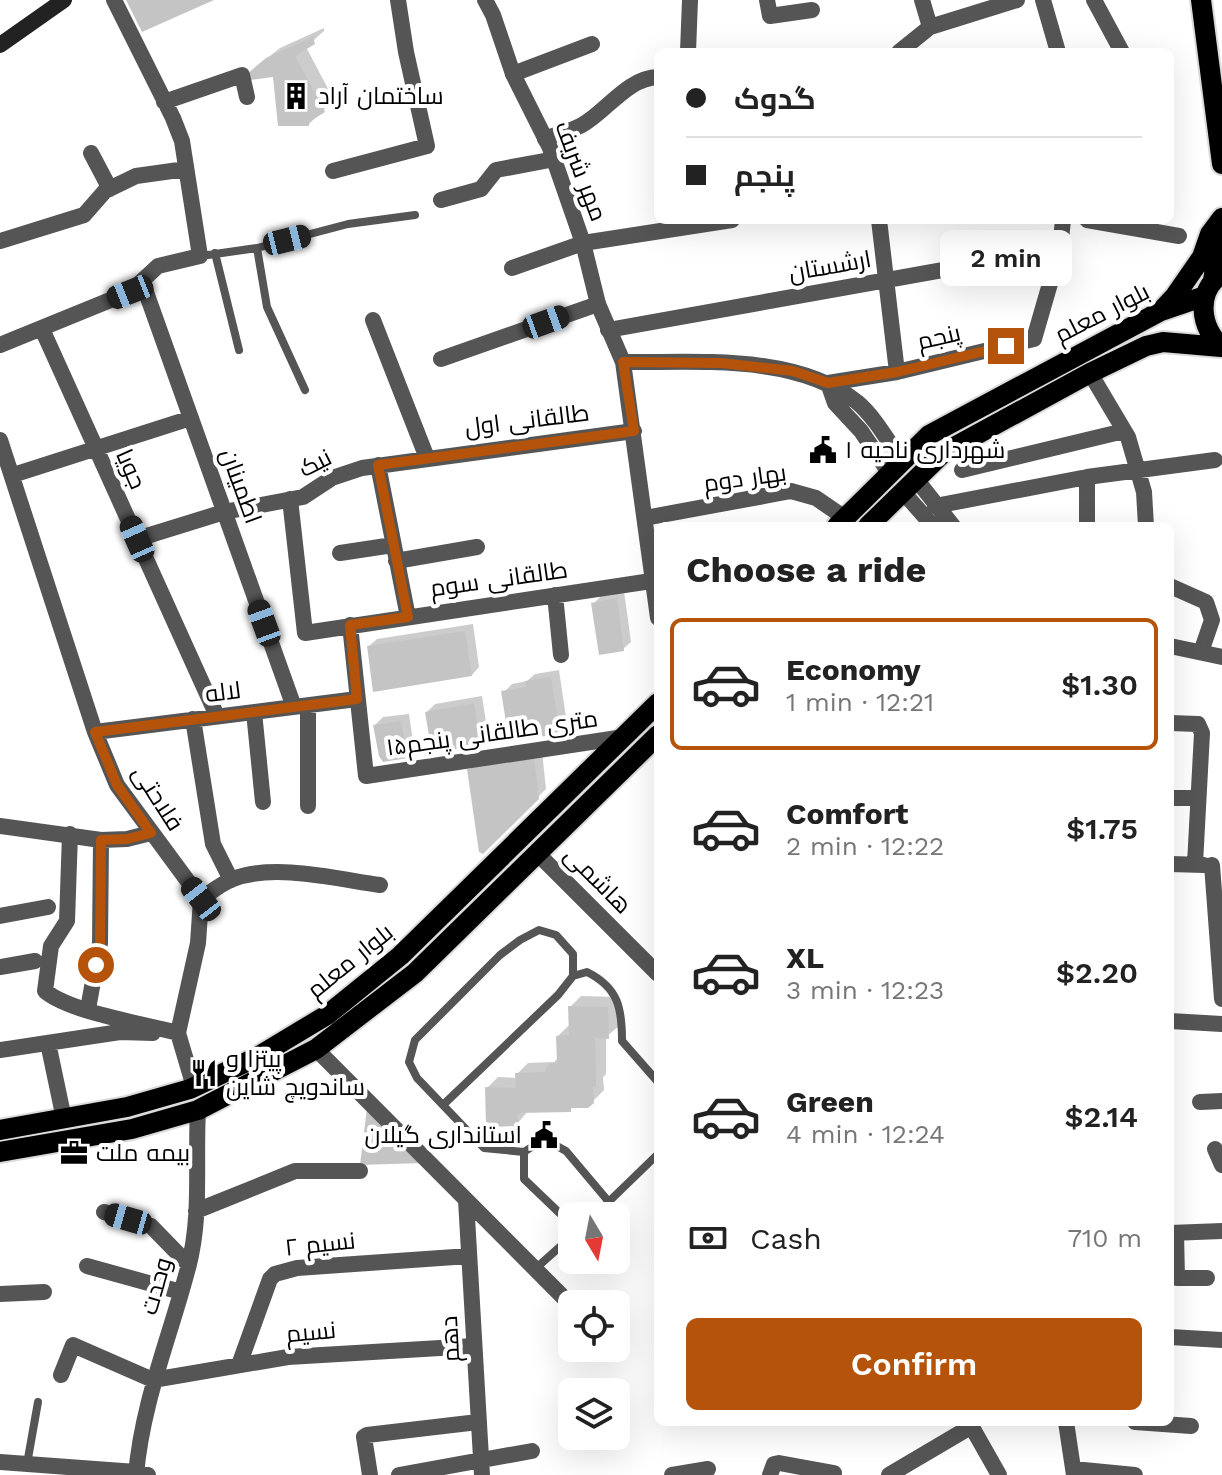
<!DOCTYPE html>
<html lang="en">
<head>
<meta charset="utf-8">
<style>
  body { margin:0; font-family:"Work Sans",Cairo,sans-serif; background:#f2f2f2; color:#222; height:100vh; display:flex; flex-direction:column; font-size:30px; white-space:nowrap }
  * { box-sizing:border-box; margin:0 }
  p { font-size:26px; color:#767676 }
  .icon { flex:none; width:44px; height:44px; fill:none; stroke:currentColor; stroke-width:2; stroke-linecap:round; stroke-linejoin:round }
  .map { position:relative; flex:1; overflow:hidden }
  .details { position:absolute; left:654px; top:522px; width:520px; height:904px; display:flex; flex-direction:column; background:#fff; border-radius:12px; box-shadow:0 8px 32px #0002 }
  .details>* { flex:none }
  .top-card { position:absolute; left:654px; top:48px; width:520px; height:176px; border-radius:12px; box-shadow:0 8px 32px #0002; display:grid; align-content:center; height:176px; padding:0 32px; background:#fff }
  .needle { width:52px; rotate:170deg }
  .buttons { position:absolute; left:558px; top:1202px; display:grid; gap:16px }
  .buttons a { display:grid; place-items:center; width:72px; height:72px; border-radius:12px; background:#fff; box-shadow:0 8px 32px #0002; font-size:40px }
  .end { position:absolute; width:36px; height:36px; margin:-18px; border:10px solid #b45309; background:#fff; box-shadow:0 0 0 4px #fff }
  .from { border-radius:50% }
  .bubble { position:absolute; height:56px; border-radius:12px; background:#fff; box-shadow:0 8px 32px #0002; font-size:26px; font-weight:600; line-height:56px; text-align:center }
  .car { position:absolute; width:24px; height:48px; margin:-24px -12px; border-radius:10px; box-shadow:0 0 6px 2px #0007; background:linear-gradient(#222 24%,#8ab4d8 0 40%,#222 0 76%,#8ab4d8 0 86%,#222 0) }
  .top-card b { display:flex; align-items:center; gap:28px; height:76px; font-size:30px }
  .top-card b+b { border-top:2px solid #e0e0e0 }
  .top-card i { width:20px; height:20px; background:#222 }
  ul { padding:0; list-style:none }
  li { display:flex; align-items:center; gap:24px; height:132px; margin:0 16px 12px; padding:0 16px; border:4px solid transparent; border-radius:12px }
  li div { flex:1 }
  li b { display:block; font-size:30px }
  li em { font-style:normal; font-weight:600 }
  li.current { border-color:#b45309 }
  li>.icon { width:72px; height:72px; stroke-width:1.5 }
  h2 { padding:0 32px; font-size:36px; line-height:96px }
  .pay { display:flex; align-items:center; gap:20px; height:88px; padding:0 32px; font-size:30px }
  .pay p { margin-inline-start:auto }
  .primary-button { display:flex; gap:16px; margin-top:auto; padding:16px 32px }
  .primary-button a { flex:1; height:92px; border-radius:12px; background:#b45309; color:#fff; font-size:32px; font-weight:600; line-height:92px; text-align:center }
  .map>svg:first-child { display:block }
  .shadow { fill:#0003 }
  .building { fill:#c4c4c4 }
  .lines { fill:none; stroke-linecap:round; stroke-linejoin:round }
  .primary-casing { stroke:#dbdbdb; stroke-width:24 }
  .service { stroke:#555; stroke-width:8 }
  .minor { stroke:#555; stroke-width:16 }
  .tertiary { stroke:#555; stroke-width:16 }
  .secondary { stroke:#222; stroke-width:16 }
  .primary { stroke:#000; stroke-width:20 }
  .route { stroke:#b45309; stroke-width:10 }
  .labels { text-anchor:middle; dominant-baseline:central; stroke-width:8; stroke-linejoin:round; paint-order:stroke }
  .poi-label { font-size:24px; fill:#000; stroke:#fff; text-anchor:start }
  .street-label { font-size:24px; fill:#000; stroke:#fff }
</style>
</head>
<body>
<div class="map">
<svg width="1222" height="1475" viewBox="0 0 1222 1475">
  <rect width="100%" height="100%" fill="#fff"/>
  <path class="shadow" d="M324,28V31L306,47L334,100L309,124L274,75L261,63L280,48Z
    M624,591L631,642L623,649L593,604L601,596Z
    M473,624L479,667L472,675L369,646L377,639Z
    M559,670L567,724L559,732L504,692L512,684L527,681L535,674Z
    M482,696L488,735L480,743L427,712L435,704Z
    M409,714L414,748L407,756L375,725L383,717Z
    M542,751L546,789L482,852L469,770L477,762Z
    M581,996L618,997L619,1026L606,1037V1074L603,1077L604,1090L592,1102L574,1106L570,1110L528,1111L517,1124L487,1088L498,1077L518,1078L517,1074L528,1063L554,1062L559,1057L558,1036L569,1025L570,1007Z"/>
  <path class="building" d="M126,0H214L142,32Z
    M313,37L315,44L295,56L325,112L309,122V126H278L273,77L250,80L247,74L266,58Z
    M617,598L624,651L599,655L591,603Z
    M465,631L472,676L373,692L367,646Z
    M551,677L560,734L509,741L501,691L526,687L525,681Z
    M474,703L481,745L432,753L425,712Z
    M401,721L408,758L383,762L379,756L373,725Z
    M534,758L539,799L483,854L479,852L467,769Z
    M568,1006L608,1007L609,1039L595,1038L596,1087H593L594,1103L588,1108H571V1112L518,1113V1126L486,1127L485,1087L516,1088L515,1073L546,1072V1067L551,1063H557L556,1036L569,1035Z
    M367,1108L423,1163L360,1165Z"/>
  <g class="lines">
    <g class="primary-casing">
      <path id="primary" d="M1201,0L1222,164
        M1222,274C1195,291 1200,329 1222,347
        M1213,280L1222,229
        M1161,311L1175,296L1202,257L1210,234L1222,218
        M837,526L929,435L1161,311L1205,296
        M868,526L943,453L1090,373L1146,346L1163,342L1221,347
        M0,1130L127,1107L190,1089L257,1057L327,1015L400,956L658,703
        M0,1152L132,1129L198,1110L316,1049L415,973L658,735"/>
    </g>
    <path class="service" d="M257,248L267,307L305,390
      M215,253L239,350
      M201,256L257,248L348,224L415,215
      M573,976L587,972C619,988 622,1009 622,1041L658,1082
      M443,1105L558,995L573,976V954L556,935L539,930L520,940L500,955L415,1040L409,1062L417,1078L484,1148L524,1152
      M594,1216L658,1154
      M572,1225L524,1179V1152L544,1139L566,1151L609,1202
      M535,1269L572,1236
      M27,1464L38,1402"/>
    <path class="minor" d="M767,0L770,16L812,10
      M922,0L930,27
      M1043,0L1058,52
      M1094,0L1122,52
      M688,52L690,0
      M899,52L930,27L1017,0
      M513,74L592,44
      M164,102L242,75L247,97
      M545,139C557,134 571,131 582,125C607,111 627,78 658,77
      M91,153L110,189
      M333,171L427,146L406,52L398,0
      M441,200L481,189L496,170L555,159
      M879,220L897,372
      M1087,220L1179,236
      M0,241L84,215L105,191L136,176L186,169
      M512,268L583,243L732,220
      M142,281L294,707
      M373,320L427,458
      M42,329L217,716
      M608,330L1060,249
      M0,345L130,292L158,266L200,256L182,141L173,118L114,0
      M441,359L598,304
      M1090,373L1128,437L1144,492L1146,526
      M828,383L897,372L1034,339L1060,249L1063,220
      M0,440L95,732L117,785L201,899L198,943L178,1033L194,1087
      M378,465L408,617
      M962,470L1124,431
      M13,475L191,418
      M1087,477V526
      M290,499L305,633L658,580
      M935,506L1087,477L1215,460
      M645,518L791,491L816,498L845,518
      M137,539L224,512L303,497L332,478L362,468L634,431
      M340,553L393,545
      M396,561L477,547
      M1170,586L1206,602L1212,620L1201,652
      M555,595L561,655
      M350,625L366,776L624,737
      M308,706V806
      M254,712L263,802
      M193,719L213,844L231,880
      M1170,723L1198,724L1202,733L1195,864
      M95,732L357,699
      M1170,798H1198
      M0,826L101,840L127,839L151,833
      M70,834L67,921L51,946L45,991C70,1012 144,1024 178,1033
      M1170,864L1204,865
      M1212,865L1222,999
      M201,899C211,892 222,883 233,879C274,863 337,879 380,885
      M0,916L48,907
      M0,967L35,961
      M88,1009L100,943L101,840
      M1170,1021L1222,1024
      M48,1043L64,1119
      M316,1049L572,1306
      M0,1050L120,1032L153,1033
      M1200,1102L1222,1101
      M1215,1149L1222,1165
      M466,1200L482,1475
      M196,1211L295,1171H360
      M104,1212L151,1226L189,1265
      M1170,1233L1222,1231
      M1176,1233L1177,1278H1207
      M87,1266L181,1292
      M0,1294L44,1292
      M1170,1337L1222,1340
      M616,1346L621,1350
      M239,1365L270,1279L275,1274L297,1268L469,1256
      M61,1375L73,1345L153,1380L288,1357L474,1346
      M1066,1422L1074,1475
      M1135,1422L1191,1426
      M0,1462L136,1472L148,1475
      M1073,1469L1135,1475
      M136,1475C142,1403 170,1337 188,1268C202,1217 195,1162 198,1110
      M370,1475L364,1437L367,1435L478,1422
      M399,1475L532,1451
      M672,1475L708,1469
      M770,1475L774,1464L779,1463L834,1473
      M889,1475L972,1426"/>
    <path class="tertiary" d="M485,0L493,15L513,74L550,148L583,243L598,304L623,362L658,618
      M623,362C698,363 795,353 857,402C875,417 889,443 902,461
      M828,383L835,403L861,431L890,474
      M916,479L953,526
      M903,492L933,526
      M1170,646L1222,657
      M538,854L658,974
      M969,1422L999,1475"/>
    <path class="secondary" d="M0,45L64,0"/>
    <use href="#primary" class="primary"/>
  </g>
  <g class="lines">
    <path class="route" d="M96,965L100,943L101,840L127,839L151,833L117,785L95,732L357,699L350,625L408,617L378,465L634,431L623,362L721,363L793,371L828,383L897,372L1006,346"/>
  </g>
  <defs>
    <g id="building-bare" transform="scale(2.16)"><path d="M-4-6H4V6H1V3H-1V6H-4ZM-2.5-4.3h1.7v1.8h-1.7ZM.8-4.3h1.7v1.8H.8ZM-2.5-1h1.7V.8h-1.7ZM.8-1h1.7V.8H.8Z" fill="#000" stroke="#fff" stroke-width="2.5" paint-order="stroke"/></g>
    <g id="civic-bare" transform="scale(2.16)"><path d="M-.6-6.5H3V-4.5H.6V-3L4-1V1h2V6H-6V1h2V-1L-.6-3ZM-1.2 2.5V6h2.4V2.5Z" fill="#000" stroke="#fff" stroke-width="2.5" paint-order="stroke"/></g>
    <g id="restaurant-bare" transform="scale(2.16)"><path d="M-5-6h1v4h1v-4h1v4h1v-4h1v5L-1.5 .5V6h-2V.5L-5-1ZM5-6V6H3V1.5H1.5Q1.5-4 5-6Z" fill="#000" stroke="#fff" stroke-width="2.5" paint-order="stroke"/></g>
    <g id="office-bare" transform="scale(2.16)"><path d="M-6-3h4V-5.5h4V-3h4V5H-6ZM-1-4.5V-3h2v-1.5ZM-6 0V1H6V0Z" fill="#000" stroke="#fff" stroke-width="2.5" paint-order="stroke"/></g>
  </defs>
  <g fill-rule="evenodd">
    <use href="#building-bare" x="296" y="96"/>
    <use href="#civic-bare" x="823" y="450"/>
    <use href="#restaurant-bare" x="204" y="1073"/>
    <use href="#civic-bare" x="544" y="1135"/>
    <use href="#office-bare" x="74" y="1153"/>
  </g>
  <g class="labels">
    <g class="poi-label">
      <text x="318" y="96">ساختمان آراد</text>
      <text x="845" y="450">شهرداری ناحیه ۱</text>
      <text x="226" y="1059">پیتزا و<tspan x="226" dy="28">ساندویچ شاین</tspan></text>
      <text x="522" y="1135" text-anchor="end">استانداری گیلان</text>
      <text x="96" y="1153">بیمه ملت</text>
    </g>
    <g class="street-label">
      <text transform="translate(581 171) rotate(69)">مهر شریف</text>
      <text transform="translate(830 266) rotate(-10)">ارشستان</text>
      <text transform="translate(1102 313) rotate(-27)">بلوار معلم</text>
      <text transform="translate(939 337) rotate(-13)">پنجم</text>
      <text transform="translate(527 420) rotate(-7)">طالقانی اول</text>
      <text transform="translate(315 463) rotate(-27)">نیک</text>
      <text transform="translate(131 469) rotate(66)">جویا</text>
      <text transform="translate(745 478) rotate(-8)">بهار دوم</text>
      <text transform="translate(241 486) rotate(70)">اطمینان</text>
      <text transform="translate(499 579) rotate(-8)">طالقانی سوم</text>
      <text transform="translate(223 692) rotate(-7)">لاله</text>
      <text transform="translate(492 733) rotate(-8)">۱۵متری طالقانی پنجم</text>
      <text transform="translate(158 798) rotate(57)">فلاحتی</text>
      <text transform="translate(598 880) rotate(45)">هاشمی</text>
      <text transform="translate(350 961) rotate(-39)">بلوار معلم</text>
      <text transform="translate(320 1244) rotate(-6)">نسیم ٢</text>
      <text transform="translate(156 1286) rotate(-74)">وحدت</text>
      <text transform="translate(311 1332) rotate(-5)">نسیم</text>
      <text transform="translate(450 1339) rotate(-93)">دهم</text>
    </g>
  </g>
</svg>
<div class="buttons">
<a><svg class="needle" viewBox="-14 -14 28 28"><path d="M0-13l5 13h-10z" fill="#e53935"/><path d="M0 13l5-13h-10z" fill="#767676"/></svg></a>
<a><svg class="icon" aria-label="locate" viewBox="0 0 24 24"><circle cx="12" cy="12" r="6"/><path d="M12 2v4M12 18v4M2 12h4M18 12h4"/></svg></a>
<a><svg class="icon" aria-label="layers" viewBox="0 0 24 24"><path d="M12 4l9 5-9 5-9-5zM3 14l9 5 9-5"/></svg></a>
</div>
<i class="end from" style="left:96px;top:965px"></i>
<i class="end" style="left:1006px;top:346px"></i>
<div class="bubble" style="left:940px;top:230px;width:132px">2 min</div>
<i class="car" style="left:287px;top:240px;rotate:76deg"></i>
<i class="car" style="left:130px;top:292px;rotate:248deg"></i>
<i class="car" style="left:546px;top:322px;rotate:70deg"></i>
<i class="car" style="left:137px;top:539px;rotate:336deg"></i>
<i class="car" style="left:264px;top:623px;rotate:340deg"></i>
<i class="car" style="left:201px;top:899px;rotate:322deg"></i>
<i class="car" style="left:128px;top:1219px;rotate:286deg"></i>
<div class="top-card">
<b><i class="from"></i>گدوک</b>
<b><i></i>پنجم</b>
</div>
<section class="details">
<h2>Choose a ride</h2>
<ul>
<li class="current"><svg class="icon" aria-label="car" viewBox="0 0 24 24"><path d="M5 17H2v-5l4-1 3-4h7l3 4 3 1v5h-3M9 17h6M6 11h13"/><circle cx="7" cy="17" r="2"/><circle cx="17" cy="17" r="2"/></svg><div><b>Economy</b><p>1 min · 12:21</p></div><em>$1.30</em></li>
<li><svg class="icon" aria-label="car" viewBox="0 0 24 24"><path d="M5 17H2v-5l4-1 3-4h7l3 4 3 1v5h-3M9 17h6M6 11h13"/><circle cx="7" cy="17" r="2"/><circle cx="17" cy="17" r="2"/></svg><div><b>Comfort</b><p>2 min · 12:22</p></div><em>$1.75</em></li>
<li><svg class="icon" aria-label="car" viewBox="0 0 24 24"><path d="M5 17H2v-5l4-1 3-4h7l3 4 3 1v5h-3M9 17h6M6 11h13"/><circle cx="7" cy="17" r="2"/><circle cx="17" cy="17" r="2"/></svg><div><b>XL</b><p>3 min · 12:23</p></div><em>$2.20</em></li>
<li><svg class="icon" aria-label="car" viewBox="0 0 24 24"><path d="M5 17H2v-5l4-1 3-4h7l3 4 3 1v5h-3M9 17h6M6 11h13"/><circle cx="7" cy="17" r="2"/><circle cx="17" cy="17" r="2"/></svg><div><b>Green</b><p>4 min · 12:24</p></div><em>$2.14</em></li>
</ul>
<div class="pay"><svg class="icon" aria-label="cash" viewBox="0 0 24 24"><path d="M3 7h18v10H3z"/><circle cx="12" cy="12" r="2"/></svg>Cash<p>710 m</p></div>
<div class="primary-button"><a>Confirm</a></div>
</section>
</div>
</body>
</html>
